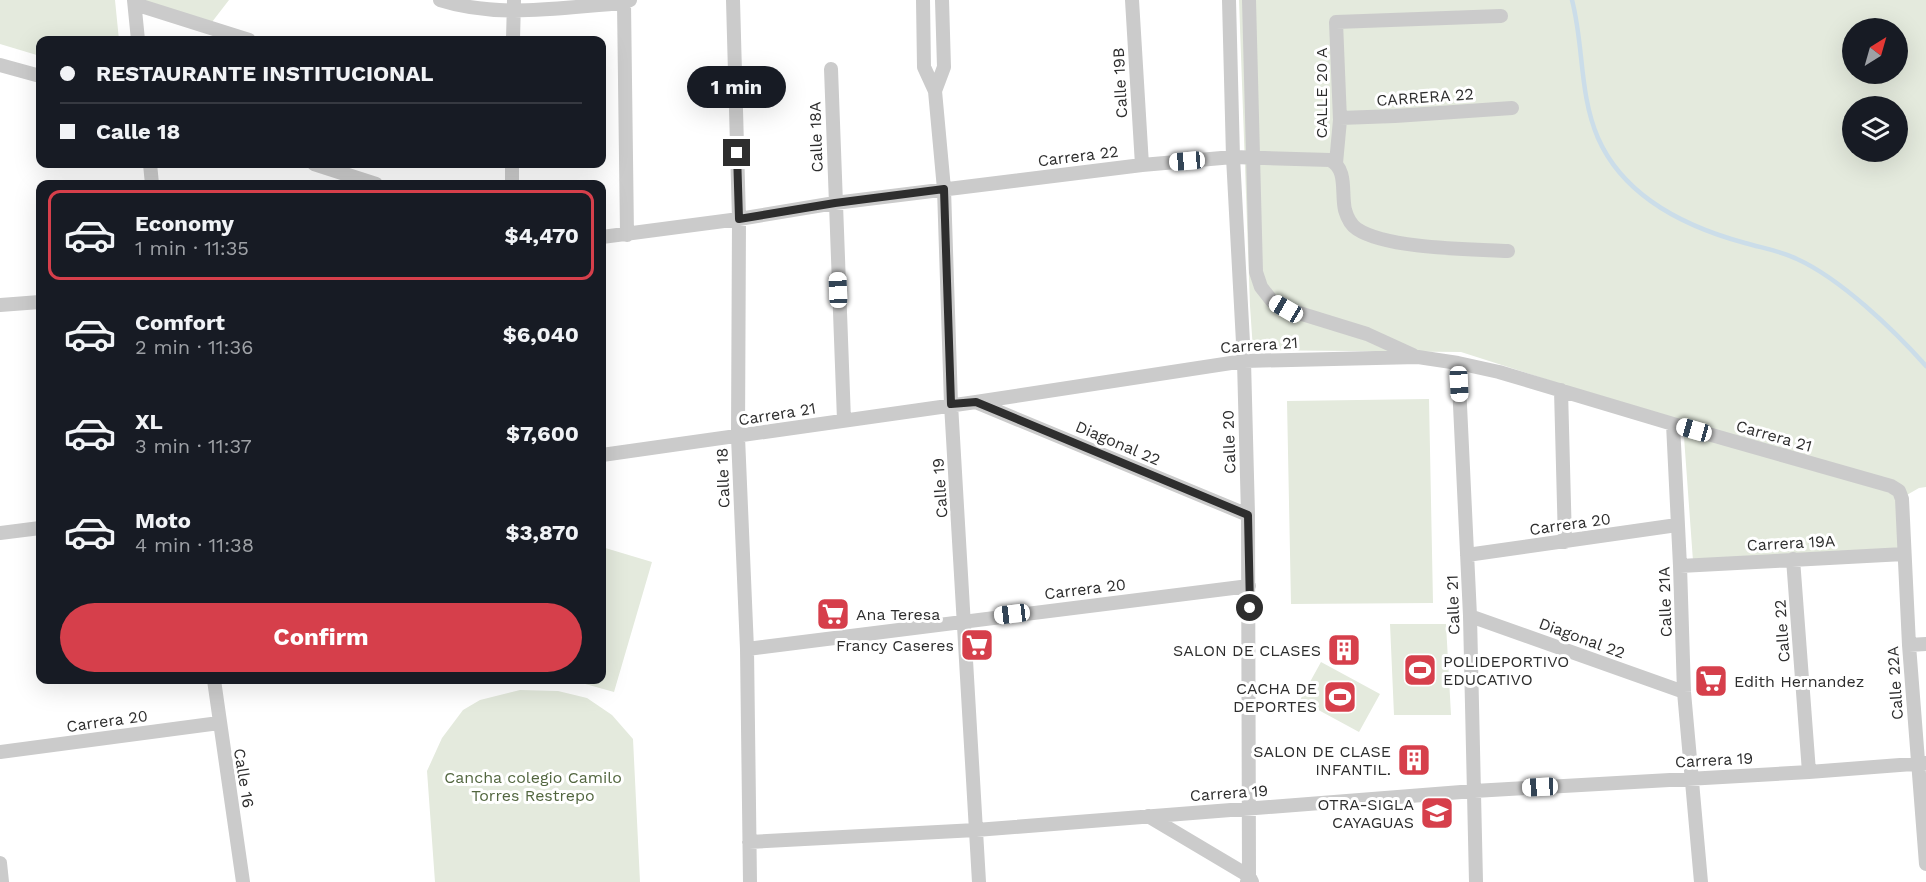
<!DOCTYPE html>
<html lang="en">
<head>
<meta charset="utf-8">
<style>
  body { margin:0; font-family:"Work Sans",sans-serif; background:#20242c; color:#f1f3f6; height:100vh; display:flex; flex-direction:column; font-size:22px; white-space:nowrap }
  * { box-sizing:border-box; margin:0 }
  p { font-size:20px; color:#9ea1a6 }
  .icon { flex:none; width:33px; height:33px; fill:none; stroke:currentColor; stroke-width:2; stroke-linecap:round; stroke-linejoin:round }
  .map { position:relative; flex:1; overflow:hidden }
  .side { position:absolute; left:36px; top:180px; width:570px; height:504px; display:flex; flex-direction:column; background:#171b24; border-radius:12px; box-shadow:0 6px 24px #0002 }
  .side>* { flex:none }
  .hud { position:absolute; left:36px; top:36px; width:570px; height:132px; border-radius:12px; box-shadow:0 6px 24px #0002; display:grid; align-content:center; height:132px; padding:0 24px; background:#171b24 }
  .needle { width:39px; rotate:37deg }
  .fabs { position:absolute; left:1842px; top:18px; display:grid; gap:12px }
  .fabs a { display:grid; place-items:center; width:66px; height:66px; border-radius:50%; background:#171b24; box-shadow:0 6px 24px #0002; font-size:30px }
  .end { position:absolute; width:27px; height:27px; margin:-14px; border:8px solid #2e2e2e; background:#fff; box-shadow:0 0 0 3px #fff }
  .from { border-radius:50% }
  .bubble { position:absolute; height:42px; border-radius:21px; background:#171b24; box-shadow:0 6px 24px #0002; font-size:20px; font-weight:700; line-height:42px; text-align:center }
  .car { position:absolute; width:18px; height:36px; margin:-18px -9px; border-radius:8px; box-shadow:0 0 4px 2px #0007; background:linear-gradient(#fff 24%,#345 0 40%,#fff 0 76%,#345 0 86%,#fff 0) }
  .hud b { display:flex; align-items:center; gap:21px; height:57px; font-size:22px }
  .hud b+b { border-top:2px solid #363941 }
  .hud i { width:15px; height:15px; background:#f1f3f6 }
  ul { padding:10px 0 0; list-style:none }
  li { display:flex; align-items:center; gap:18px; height:90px; margin:0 12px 9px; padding:0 12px; border:3px solid transparent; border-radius:12px }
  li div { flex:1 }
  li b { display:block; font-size:22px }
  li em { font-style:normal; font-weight:700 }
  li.on { border-color:#d63f4b }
  li>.icon { width:54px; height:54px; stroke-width:1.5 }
  .button { display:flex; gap:12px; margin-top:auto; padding:12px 24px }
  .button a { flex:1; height:69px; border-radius:36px; background:#d63f4b; color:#fff; font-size:24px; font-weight:700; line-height:69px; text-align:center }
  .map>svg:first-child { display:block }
  .green { fill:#e4eadd; fill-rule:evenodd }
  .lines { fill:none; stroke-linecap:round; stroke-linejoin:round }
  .stream { stroke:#cbdde9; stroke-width:4.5 }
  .street { stroke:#cbcbcb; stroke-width:14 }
  .route { stroke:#2e2e2e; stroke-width:8 }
  .labels { text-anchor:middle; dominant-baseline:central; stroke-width:6; stroke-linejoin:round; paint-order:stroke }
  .street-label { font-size:16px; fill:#2e2e2e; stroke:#fff }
  .poi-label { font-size:16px; fill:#2e2e2e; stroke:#fff; text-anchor:end }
  .park-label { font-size:16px; fill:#52663f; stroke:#fff }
</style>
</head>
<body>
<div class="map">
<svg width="1926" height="882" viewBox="0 0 1926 882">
  <rect width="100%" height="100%" fill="#fff"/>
  <path class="green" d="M0,0H115L119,40H40V56L0,44Z
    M139,0H229L212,22Z
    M1239,0H1926V487L1919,488L1898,500L1899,551L1693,561L1683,423L1461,352L1253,350L1250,306ZM1852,28H1898V74H1852ZM1852,106H1898V152H1852Z
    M1429,399L1433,603L1291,604L1287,401Z
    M602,547L652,562L614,692L571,680H602Z
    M1390,624H1446L1451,715H1394Z
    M1321,662L1380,694L1359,732L1300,700Z
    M520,690L558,691L587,698L612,715L633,739L640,882H435L427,771L442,738L463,710L480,700Z"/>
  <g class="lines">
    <path class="stream" d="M1572,0C1584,46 1579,94 1598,138C1624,197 1686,227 1745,243C1762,248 1781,251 1797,259C1841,279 1894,330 1926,366"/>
    <path class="street" d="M134,0L138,40
      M440,0C499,19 563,7 624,3L630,0
      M733,0L739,219L738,437L747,649L750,882
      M923,0L924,67L935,91L944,189L951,404L979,882
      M1132,0L1142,165
      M1229,0L1233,157L1244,361L1248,515L1249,876L1247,882
      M1249,0L1256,272L1261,287L1272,301L1286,309L1367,334L1413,355
      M624,3L627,235
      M135,4L249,40
      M513,40L514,0
      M0,65L40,76
      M831,69L844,420
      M935,91L944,67L942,0
      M1340,118L1395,116L1512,108
      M1336,163L1340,120L1336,22L1501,16
      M150,164L152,184
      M314,164L376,184
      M512,164V184
      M602,237L739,219L835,203L1142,165L1233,157L1330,160C1348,169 1341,193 1345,210C1347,217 1351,225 1357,229C1387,249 1471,249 1508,251
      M0,305L40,302
      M1458,363L1470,616L1476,882
      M1561,390L1565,542
      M978,403L1248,515
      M1673,424L1680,566L1684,692L1701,882
      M602,455L976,402L1244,361L1418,357L1458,363L1499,372L1673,424L1891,486L1899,491L1902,499L1909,645L1926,864
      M0,533L40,528
      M1467,555L1677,525
      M1793,559L1809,772
      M1680,566L1904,554
      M1470,616L1684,692
      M1909,645L1926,644
      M747,649L1249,586
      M214,680L243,882
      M0,752L219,723
      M1148,816L1249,876L1252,882
      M749,842L976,830L1474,791L1809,772L1926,763
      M0,863L2,882"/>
  </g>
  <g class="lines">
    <path class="route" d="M737,153L739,219L835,203L944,189L951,404L976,402L1248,515L1250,608"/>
  </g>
  <defs>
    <g id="supermarket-square" transform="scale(1.725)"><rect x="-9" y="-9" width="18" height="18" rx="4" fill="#d63f4b" stroke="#fff"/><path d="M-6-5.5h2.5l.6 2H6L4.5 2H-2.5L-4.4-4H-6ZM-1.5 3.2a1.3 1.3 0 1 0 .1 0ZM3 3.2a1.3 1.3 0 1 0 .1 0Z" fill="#fff"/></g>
    <g id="building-square" transform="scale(1.725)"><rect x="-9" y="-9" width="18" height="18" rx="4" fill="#d63f4b" stroke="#fff"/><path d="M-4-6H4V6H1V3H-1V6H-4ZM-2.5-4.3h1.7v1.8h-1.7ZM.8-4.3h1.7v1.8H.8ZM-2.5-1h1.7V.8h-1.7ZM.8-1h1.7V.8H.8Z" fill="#fff"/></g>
    <g id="stadium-square" transform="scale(1.725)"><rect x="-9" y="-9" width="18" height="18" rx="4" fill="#d63f4b" stroke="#fff"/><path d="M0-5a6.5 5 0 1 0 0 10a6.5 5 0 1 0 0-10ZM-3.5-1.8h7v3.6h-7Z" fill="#fff"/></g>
    <g id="school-square" transform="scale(1.725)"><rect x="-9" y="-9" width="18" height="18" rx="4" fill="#d63f4b" stroke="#fff"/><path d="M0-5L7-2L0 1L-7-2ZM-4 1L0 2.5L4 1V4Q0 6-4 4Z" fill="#fff"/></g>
  </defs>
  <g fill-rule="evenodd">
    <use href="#supermarket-square" x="833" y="614"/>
    <use href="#supermarket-square" x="977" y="645"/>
    <use href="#building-square" x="1344" y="650"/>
    <use href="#stadium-square" x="1420" y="670"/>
    <use href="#supermarket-square" x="1711" y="681"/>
    <use href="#stadium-square" x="1340" y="697"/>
    <use href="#building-square" x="1414" y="760"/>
    <use href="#school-square" x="1437" y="813"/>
  </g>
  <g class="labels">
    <g class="street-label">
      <text transform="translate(1120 83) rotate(-93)">Calle 19B</text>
      <text transform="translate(1321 93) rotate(-90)">CALLE 20 A</text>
      <text transform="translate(1425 97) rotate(-4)">CARRERA 22</text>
      <text transform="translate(816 137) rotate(-92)">Calle 18A</text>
      <text transform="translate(1078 156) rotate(-7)">Carrera 22</text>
      <text transform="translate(1259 345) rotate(-4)">Carrera 21</text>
      <text transform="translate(777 414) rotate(-9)">Carrera 21</text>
      <text transform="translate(1774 436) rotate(16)">Carrera 21</text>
      <text transform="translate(1229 442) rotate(-92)">Calle 20</text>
      <text transform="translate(1118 443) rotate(23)">Diagonal 22</text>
      <text transform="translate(723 478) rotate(-92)">Calle 18</text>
      <text transform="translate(940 488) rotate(-94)">Calle 19</text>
      <text transform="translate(1570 524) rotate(-8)">Carrera 20</text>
      <text transform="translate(1791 543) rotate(-3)">Carrera 19A</text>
      <text transform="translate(1085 589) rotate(-7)">Carrera 20</text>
      <text transform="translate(1665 602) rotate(-92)">Calle 21A</text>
      <text transform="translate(1453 605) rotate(-92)">Calle 21</text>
      <text transform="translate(1782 631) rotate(-94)">Calle 22</text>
      <text transform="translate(1582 638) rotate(20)">Diagonal 22</text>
      <text transform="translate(1895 683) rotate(-94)">Calle 22A</text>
      <text transform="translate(107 721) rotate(-8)">Carrera 20</text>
      <text transform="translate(1714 760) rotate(-3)">Carrera 19</text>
      <text transform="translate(244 778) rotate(81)">Calle 16</text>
      <text transform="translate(1229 793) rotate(-4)">Carrera 19</text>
    </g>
    <g class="poi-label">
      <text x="856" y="614" text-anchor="start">Ana Teresa</text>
      <text x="954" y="645">Francy Caseres</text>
      <text x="1321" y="650">SALON DE CLASES</text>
      <text x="1443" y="661" text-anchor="start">POLIDEPORTIVO<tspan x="1443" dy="18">EDUCATIVO</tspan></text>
      <text x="1734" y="681" text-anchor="start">Edith Hernandez</text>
      <text x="1317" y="688">CACHA DE<tspan x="1317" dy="18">DEPORTES</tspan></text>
      <text x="1391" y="751">SALON DE CLASE<tspan x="1391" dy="18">INFANTIL.</tspan></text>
      <text x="1414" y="804">OTRA-SIGLA<tspan x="1414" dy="18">CAYAGUAS</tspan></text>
    </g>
    <g class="park-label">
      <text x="533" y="777">Cancha colegio Camilo<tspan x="533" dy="18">Torres Restrepo</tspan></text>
    </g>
  </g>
</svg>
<div class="fabs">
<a><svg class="needle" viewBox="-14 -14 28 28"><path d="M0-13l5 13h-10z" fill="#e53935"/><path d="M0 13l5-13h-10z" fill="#9ea1a6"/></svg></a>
<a><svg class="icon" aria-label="layers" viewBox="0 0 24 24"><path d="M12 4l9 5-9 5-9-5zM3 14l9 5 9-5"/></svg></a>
</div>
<i class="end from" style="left:1250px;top:608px"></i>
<i class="end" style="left:737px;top:153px"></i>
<div class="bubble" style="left:687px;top:66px;width:99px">1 min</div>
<i class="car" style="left:1187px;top:161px;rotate:265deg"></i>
<i class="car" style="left:838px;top:290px;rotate:358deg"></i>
<i class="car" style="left:1286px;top:309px;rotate:300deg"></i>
<i class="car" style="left:1459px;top:384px;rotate:177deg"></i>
<i class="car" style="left:1694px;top:430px;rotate:286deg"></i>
<i class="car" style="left:1012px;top:614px;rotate:263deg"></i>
<i class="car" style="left:1540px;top:787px;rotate:267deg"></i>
<div class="hud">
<b><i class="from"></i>RESTAURANTE INSTITUCIONAL</b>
<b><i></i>Calle 18</b>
</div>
<section class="side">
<ul>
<li class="on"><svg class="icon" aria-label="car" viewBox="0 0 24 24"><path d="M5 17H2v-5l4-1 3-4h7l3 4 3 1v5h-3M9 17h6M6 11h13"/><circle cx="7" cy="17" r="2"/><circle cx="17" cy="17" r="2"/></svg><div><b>Economy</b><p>1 min · 11:35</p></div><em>$4,470</em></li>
<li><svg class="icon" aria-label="car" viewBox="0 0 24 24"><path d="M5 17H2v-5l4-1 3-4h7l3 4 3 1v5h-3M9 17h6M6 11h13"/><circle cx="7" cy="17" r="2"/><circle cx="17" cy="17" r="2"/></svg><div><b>Comfort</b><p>2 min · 11:36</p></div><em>$6,040</em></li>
<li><svg class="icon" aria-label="car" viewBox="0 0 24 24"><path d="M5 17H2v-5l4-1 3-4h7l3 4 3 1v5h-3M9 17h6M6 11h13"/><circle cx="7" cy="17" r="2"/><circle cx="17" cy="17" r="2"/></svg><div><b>XL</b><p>3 min · 11:37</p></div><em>$7,600</em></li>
<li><svg class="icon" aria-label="car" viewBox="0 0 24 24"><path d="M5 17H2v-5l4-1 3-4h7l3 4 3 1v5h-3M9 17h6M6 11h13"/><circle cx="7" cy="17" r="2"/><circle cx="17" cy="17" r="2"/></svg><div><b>Moto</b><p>4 min · 11:38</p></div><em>$3,870</em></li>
</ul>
<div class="button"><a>Confirm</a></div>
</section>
</div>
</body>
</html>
